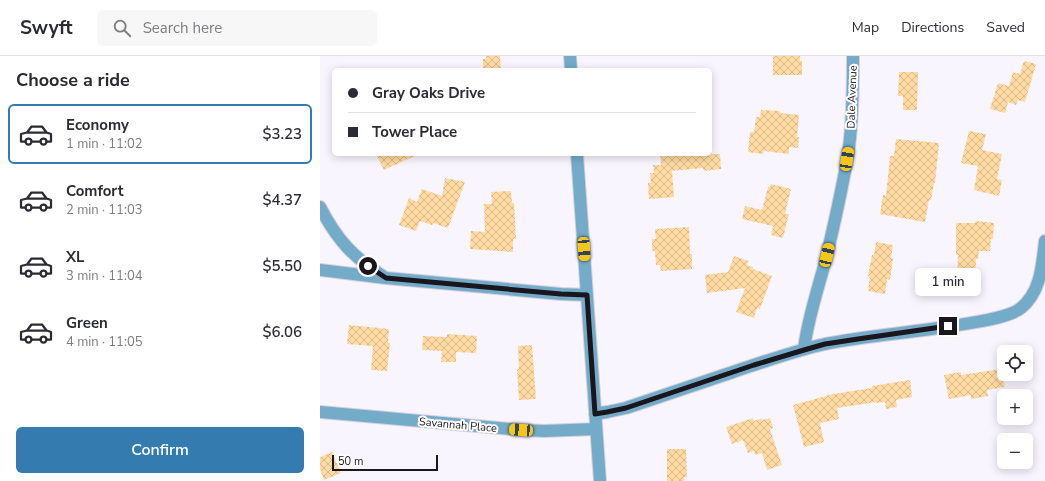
<!DOCTYPE html>
<html lang="en">
<head>
<meta charset="utf-8">
<style>
  body { margin:0; font-family:"Nunito Sans",sans-serif; background:#f7f7f7; color:#2b2b33; height:100vh; display:flex; flex-direction:column; font-size:15px; white-space:nowrap }
  * { box-sizing:border-box; margin:0 }
  p { font-size:13px; color:#7c7c81 }
  .icon { flex:none; width:22px; height:22px; fill:none; stroke:currentColor; stroke-width:2; stroke-linecap:round; stroke-linejoin:round }
  .map { position:relative; flex:1; overflow:hidden }
  .side { display:flex; flex-direction:column; background:#fff; width:320px }
  .side>* { flex:none }
  .hud { position:absolute; left:12px; top:12px; width:380px; height:88px; border-radius:6px; box-shadow:0 2px 10px #0003; display:grid; align-content:center; height:88px; padding:0 16px; background:#fff }
  .controls { position:absolute; left:677px; top:289px; display:grid; gap:8px }
  .controls a { display:grid; place-items:center; width:36px; height:36px; border-radius:6px; background:#fff; box-shadow:0 2px 10px #0003; font-size:20px }
  .scale { position:absolute; left:12px; bottom:10px; width:106px; box-sizing:border-box; padding-left:4px; border:2px solid #19161d; border-top:0; font-size:11px; line-height:14px; white-space:nowrap; color:#19161d; -webkit-text-stroke:3px #fff; paint-order:stroke }
  .end { position:absolute; width:18px; height:18px; margin:-9px; border:5px solid #19161d; background:#fff; box-shadow:0 0 0 2px #fff }
  .from { border-radius:50% }
  .bubble { position:absolute; height:28px; border-radius:6px; background:#fff; box-shadow:0 2px 10px #0003; font-size:13px; font-weight:600; line-height:28px; text-align:center }
  .car { position:absolute; width:12px; height:24px; margin:-12px -6px; border-radius:5px; box-shadow:0 0 3px 1px #0007; background:linear-gradient(#f5c518 24%,#345 0 40%,#f5c518 0 76%,#345 0 86%,#f5c518 0) }
  .hud b { display:flex; align-items:center; gap:14px; height:38px; font-size:15px }
  .hud b+b { border-top:1px solid #e1e1e2 }
  .hud i { width:10px; height:10px; background:#2b2b33 }
  ul { padding:0; list-style:none }
  li { display:flex; align-items:center; gap:12px; height:60px; margin:0 8px 6px; padding:0 8px; border:2px solid transparent; border-radius:6px }
  li div { flex:1 }
  li b { display:block; font-size:15px }
  li em { font-style:normal; font-weight:600 }
  li.active { border-color:#347cb0 }
  li>.icon { width:36px; height:36px; stroke-width:1.5 }
  h2 { padding:0 16px; font-size:18px; line-height:48px }
  .cta { display:flex; gap:8px; margin-top:auto; padding:8px 16px }
  .cta a { flex:1; height:46px; border-radius:6px; background:#347cb0; color:#fff; font-size:16px; font-weight:600; line-height:46px; text-align:center }
  header { display:flex; align-items:center; gap:24px; box-sizing:border-box; height:56px; padding:0 20px; background:#fff; border-bottom:1px solid #e1e1e2 }
  header strong { font-size:19px }
  nav { display:flex; gap:22px; margin-inline-start:auto; font-size:14px }
  .search { width:280px; height:36px; background:#f7f7f7; display:flex; align-items:center; gap:10px; box-sizing:border-box; padding:0 14px; border-radius:6px; color:#7c7c81; font-size:15px }
  main { display:flex; flex:1; min-height:0 }
  .map>svg:first-child { display:block }
  .building { fill:url(#building-cross-hatch) }
  .lines { fill:none; stroke-linecap:round; stroke-linejoin:round }
  .minor-casing { stroke:#d5d1da; stroke-width:14 }
  .minor { stroke:#74abc9; stroke-width:12 }
  .route { stroke:#19161d; stroke-width:5 }
  .labels { text-anchor:middle; dominant-baseline:central; stroke-width:4; stroke-linejoin:round; paint-order:stroke }
  .street-label { font-size:11px; fill:#19161d; stroke:#fff }
</style>
</head>
<body>
<header>
<strong>Swyft</strong>
<div class="search"><svg class="icon" aria-label="search" viewBox="0 0 24 24"><circle cx="10" cy="10" r="6"/><path d="M15 15l6 6"/></svg>Search here</div>
<nav><a>Map</a><a>Directions</a><a>Saved</a></nav>
</header>
<main>
<section class="side">
<h2>Choose a ride</h2>
<ul>
<li class="active"><svg class="icon" aria-label="car" viewBox="0 0 24 24"><path d="M5 17H2v-5l4-1 3-4h7l3 4 3 1v5h-3M9 17h6M6 11h13"/><circle cx="7" cy="17" r="2"/><circle cx="17" cy="17" r="2"/></svg><div><b>Economy</b><p>1 min · 11:02</p></div><em>$3.23</em></li>
<li><svg class="icon" aria-label="car" viewBox="0 0 24 24"><path d="M5 17H2v-5l4-1 3-4h7l3 4 3 1v5h-3M9 17h6M6 11h13"/><circle cx="7" cy="17" r="2"/><circle cx="17" cy="17" r="2"/></svg><div><b>Comfort</b><p>2 min · 11:03</p></div><em>$4.37</em></li>
<li><svg class="icon" aria-label="car" viewBox="0 0 24 24"><path d="M5 17H2v-5l4-1 3-4h7l3 4 3 1v5h-3M9 17h6M6 11h13"/><circle cx="7" cy="17" r="2"/><circle cx="17" cy="17" r="2"/></svg><div><b>XL</b><p>3 min · 11:04</p></div><em>$5.50</em></li>
<li><svg class="icon" aria-label="car" viewBox="0 0 24 24"><path d="M5 17H2v-5l4-1 3-4h7l3 4 3 1v5h-3M9 17h6M6 11h13"/><circle cx="7" cy="17" r="2"/><circle cx="17" cy="17" r="2"/></svg><div><b>Green</b><p>4 min · 11:05</p></div><em>$6.06</em></li>
</ul>
<div class="cta"><a>Confirm</a></div>
</section>
<div class="map">
<svg width="725" height="425" viewBox="0 0 725 425">
  <defs>
    <pattern id="building-cross-hatch" width="8" height="8" patternUnits="userSpaceOnUse"><rect width="8" height="8" fill="#fedaa3"/><path d="M0 0l8 8M0 8l8-8" fill="none" stroke="#d9ba8c"/></pattern>
  </defs>
  <rect width="100%" height="100%" fill="#f9f5fe"/>
  <path class="building" d="M166,0H180L181,14H163V3H166Z
    M453,0H480V5H482V19H453Z
    M704,5L716,8L705,46L698,44L696,49L688,46L685,57L670,53L678,27L689,30L693,16L700,18Z
    M579,16H598L597,54H583V40H578Z
    M441,54L460,55V57L479,59L477,81H479L478,92L469,91V98L444,95L443,98L428,96L430,76H434L436,61H440Z
    M649,75L666,78L662,94L682,98L677,123L682,124L679,140L654,134L658,110L641,107Z
    M576,83L619,87L615,127H614L611,144H609L605,166L560,158L563,139L566,140L570,100H574Z
    M56,98H99L64,114Z
    M340,98H400L401,113L384,115L383,112L352,115L354,141L329,143L328,127H331L330,117H334L333,109H341Z
    M125,122L145,126L128,172L113,167L112,169L100,165L96,175L79,169L89,142L97,146L102,133L122,140Z
    M451,128L471,133L465,158H469L463,182L451,179L453,170L422,163L425,150L442,154L448,131H450Z
    M191,135L192,147H194L196,183H193V196L150,193L151,175L165,176L164,148H172L171,136Z
    M657,165L674,167L673,183H671L670,195H659L658,203H656L655,224H637L638,199H636V167H655V166Z
    M369,171L370,198H372V213L341,215L340,209H336L335,195H332V183H336L335,173Z
    M556,186L573,189L571,202H573L570,224L567,223L565,238L548,235L550,220H548L552,199H554Z
    M414,200L429,205L427,209L433,211V213L452,220L440,253L437,252L434,262L416,256L425,232L387,237L385,219L408,216Z
    M29,269L69,273L68,287H70L67,315L51,314L53,290L27,288Z
    M127,278L157,280L156,297L136,296V306H121L122,295L102,294L103,280L127,281Z
    M212,289L216,343L199,344L197,313H199L198,290Z
    M681,313L685,331L667,334L668,340L651,343V339L629,343L624,319L641,316V319Z
    M590,324L592,341L576,344L577,351L566,353L565,346L556,347V346L517,352L519,363L500,367L504,386L484,391L473,349L513,338L552,332V330Z
    M433,362L434,365L442,362V364L450,362L453,372L450,373L462,409L447,414L442,397L435,399L434,395L428,397L423,384L412,388L406,371Z
    M347,393H366L367,421H364V425H347Z
    M12,396L21,417L4,424L0,413V401Z"/>
  <g class="lines">
    <g class="minor-casing">
      <path id="minor" d="M250,0L251,14
        M257,98L280,425
        M0,151C17,184 33,201 64,221
        M0,214L66,222L241,238L267,239
        M484,293C488,261 499,230 507,199C515,163 524,127 529,91C533,61 533,30 533,0
        M0,356L201,374L224,375L276,373
        M275,358L287,356L306,352C342,340 377,328 413,316C443,306 474,295 505,288C545,280 586,277 625,271C644,268 688,263 701,252C721,236 722,209 725,185"/>
    </g>
    <use href="#minor" class="minor"/>
  </g>
  <g class="lines">
    <path class="route" d="M48,210L66,222L241,238L267,239L275,358L287,356L306,352L434,309L484,294L505,288L538,283L628,270"/>
  </g>
  <g class="labels">
    <g class="street-label">
      <text transform="translate(532 41) rotate(-88)">Dale Avenue</text>
      <text transform="translate(138 369) rotate(5)">Savannah Place</text>
    </g>
  </g>
</svg>
<div class="controls">
<a><svg class="icon" aria-label="locate" viewBox="0 0 24 24"><circle cx="12" cy="12" r="6"/><path d="M12 2v4M12 18v4M2 12h4M18 12h4"/></svg></a>
<a>+</a>
<a>−</a>
</div>
<div class="scale">50 m</div>
<i class="end from" style="left:48px;top:210px"></i>
<i class="end" style="left:628px;top:270px"></i>
<div class="bubble" style="left:595px;top:212px;width:66px">1 min</div>
<i class="car" style="left:527px;top:103px;rotate:9deg"></i>
<i class="car" style="left:264px;top:193px;rotate:176deg"></i>
<i class="car" style="left:507px;top:199px;rotate:13deg"></i>
<i class="car" style="left:201px;top:374px;rotate:274deg"></i>
<div class="hud">
<b><i class="from"></i>Gray Oaks Drive</b>
<b><i></i>Tower Place</b>
</div>
</div>
</main>
</body>
</html>
